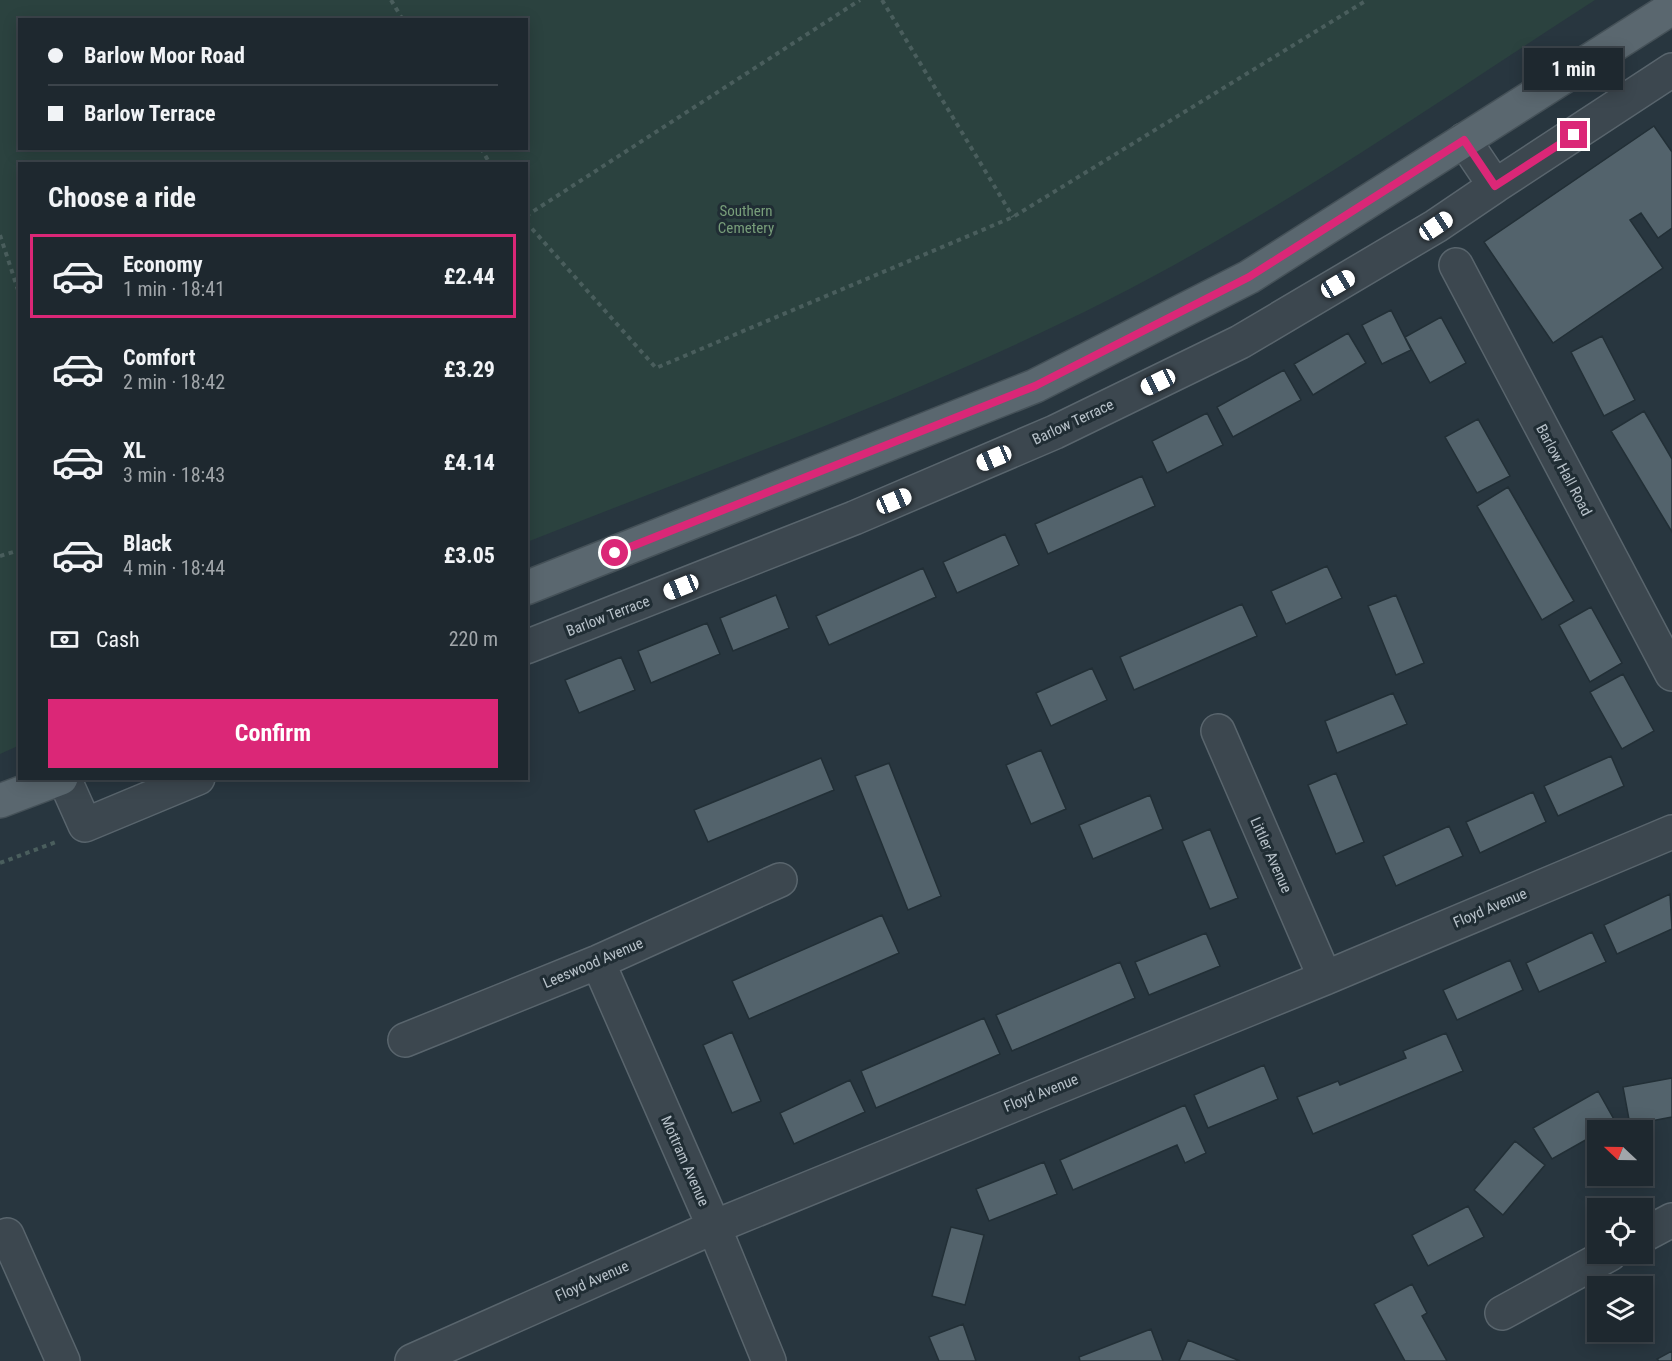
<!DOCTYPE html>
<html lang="en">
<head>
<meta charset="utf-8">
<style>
  body { margin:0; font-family:"Roboto Condensed",sans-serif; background:#2b343b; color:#f1f3f6; height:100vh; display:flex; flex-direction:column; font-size:22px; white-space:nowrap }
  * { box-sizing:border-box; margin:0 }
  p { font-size:20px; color:#a1a6aa }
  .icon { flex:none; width:33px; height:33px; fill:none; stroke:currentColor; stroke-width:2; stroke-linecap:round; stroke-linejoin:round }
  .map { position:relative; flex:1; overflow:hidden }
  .sheet { position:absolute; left:18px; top:162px; width:510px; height:618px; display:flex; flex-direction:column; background:#1e282f; border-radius:0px; box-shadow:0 3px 15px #0003,0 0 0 2px #3c444b }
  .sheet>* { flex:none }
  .hud { position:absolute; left:18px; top:18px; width:510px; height:132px; border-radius:0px; box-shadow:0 3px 15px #0003,0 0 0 2px #3c444b; display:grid; align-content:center; height:132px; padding:0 30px; background:#1e282f }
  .needle { width:39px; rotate:292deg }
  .controls { position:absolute; left:1587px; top:1120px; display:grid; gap:12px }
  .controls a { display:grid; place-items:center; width:66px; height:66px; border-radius:0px; background:#1e282f; box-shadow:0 3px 15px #0003,0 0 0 2px #3c444b; font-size:30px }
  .end { position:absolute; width:27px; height:27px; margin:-14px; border:8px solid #db2777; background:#fff; box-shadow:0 0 0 3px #fff }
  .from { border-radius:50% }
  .bubble { position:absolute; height:42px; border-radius:0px; background:#1e282f; box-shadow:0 3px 15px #0003,0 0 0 2px #3c444b; font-size:20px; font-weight:700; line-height:42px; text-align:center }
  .car { position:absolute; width:18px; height:36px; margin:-18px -9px; border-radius:8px; box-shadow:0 0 4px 2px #0007; background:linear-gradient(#fff 24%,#345 0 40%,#fff 0 76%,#345 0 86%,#fff 0) }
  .hud b { display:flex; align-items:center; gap:21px; height:57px; font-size:22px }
  .hud b+b { border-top:2px solid #3c444b }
  .hud i { width:15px; height:15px; background:#f1f3f6 }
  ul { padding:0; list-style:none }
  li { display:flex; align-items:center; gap:18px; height:84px; margin:0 12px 9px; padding:0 18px; border:3px solid transparent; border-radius:0px }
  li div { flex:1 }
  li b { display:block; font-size:22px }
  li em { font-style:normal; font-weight:700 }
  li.current { border-color:#db2777 }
  li>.icon { width:54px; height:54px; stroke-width:1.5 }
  h2 { padding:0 30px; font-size:27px; line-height:72px }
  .pay { display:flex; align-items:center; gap:15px; height:66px; padding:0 30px; font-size:22px }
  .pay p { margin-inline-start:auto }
  .primary-button { display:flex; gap:12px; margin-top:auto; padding:12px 30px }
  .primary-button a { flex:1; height:69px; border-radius:0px; background:#db2777; color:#fff; font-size:24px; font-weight:700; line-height:69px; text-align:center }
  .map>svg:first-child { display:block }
  .green { fill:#2b423f; fill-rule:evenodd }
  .building { fill:#53636c; stroke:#222f36; stroke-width:1.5 }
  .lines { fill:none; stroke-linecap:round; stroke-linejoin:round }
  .minor-casing { stroke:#59656d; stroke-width:36 }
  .major-casing { stroke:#455158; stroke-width:36 }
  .path { stroke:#4a5e5d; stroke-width:4; stroke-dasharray:4.5 4.5; stroke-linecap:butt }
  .minor { stroke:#3c474f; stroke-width:33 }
  .major { stroke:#5a676f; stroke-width:33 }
  .route { stroke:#db2777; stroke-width:8 }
  .labels { text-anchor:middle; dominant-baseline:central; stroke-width:6; stroke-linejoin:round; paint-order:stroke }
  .park-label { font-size:15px; fill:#789e7a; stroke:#202d34 }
  .street-label { font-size:15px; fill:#b8c2ca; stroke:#202d34 }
</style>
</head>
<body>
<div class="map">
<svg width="1672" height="1361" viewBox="0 0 1672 1361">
  <rect width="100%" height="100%" fill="#28363f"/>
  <path class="green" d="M0,0H1595C1435,103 1276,215 1106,301C920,395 721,465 527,542L526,164H20V745L0,754ZM20,20H526V148H20Z"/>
  <path class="building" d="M1654,126L1672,152V228L1658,238L1641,213L1630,220L1663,268L1553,343L1484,242Z
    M1391,310L1411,350L1382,364L1362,325Z
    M1441,317L1466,363L1430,383L1405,337Z
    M1348,333L1366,363L1313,395L1294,364Z
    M1602,336L1635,400L1604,416L1571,352Z
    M1284,370L1301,400L1233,437L1217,407Z
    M1644,411L1672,459V532L1611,431Z
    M1207,413L1223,445L1167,473L1152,441Z
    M1478,419L1510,476L1477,493L1445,437Z
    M1142,476L1155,506L1048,554L1035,524Z
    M1508,487L1574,601L1542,620L1477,506Z
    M1005,534L1019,565L957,593L943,562Z
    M1327,566L1342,598L1286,624L1271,591Z
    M923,568L936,597L829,645L816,616Z
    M776,595L789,628L733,651L720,618Z
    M1396,595L1424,663L1396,675L1368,606Z
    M1242,604L1257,636L1134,690L1120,657Z
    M1591,607L1622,663L1590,682L1559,625Z
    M707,623L720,654L651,683L638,651Z
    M621,657L635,690L579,713L565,680Z
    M1092,668L1107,700L1051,726L1036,693Z
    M1623,674L1654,731L1622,749L1590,692Z
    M1393,693L1407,724L1337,753L1325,721Z
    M1041,750L1066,809L1031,824L1006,765Z
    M1611,756L1624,786L1558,816L1544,786Z
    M821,758L834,790L708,842L694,810Z
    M889,763L941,896L908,910L855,776Z
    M1336,773L1364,842L1336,854L1308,785Z
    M1533,792L1546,822L1480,853L1466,822Z
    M1150,795L1163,829L1093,859L1079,825Z
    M1449,826L1463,856L1396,886L1383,856Z
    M1210,829L1238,898L1210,909L1182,841Z
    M1670,894L1672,929L1617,954L1604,925Z
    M882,915L899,953L749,1019L732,981Z
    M1592,932L1606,962L1539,992L1526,963Z
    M1206,933L1220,966L1149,995L1135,962Z
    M1510,960L1523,990L1457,1020L1443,990Z
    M1120,962L1135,998L1012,1051L996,1015Z
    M984,1018L1000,1054L876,1108L861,1071Z
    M732,1032L761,1101L732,1113L703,1045Z
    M1446,1033L1463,1071L1313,1134L1297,1097L1338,1081L1340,1085L1406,1058L1403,1051Z
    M1264,1065L1278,1099L1208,1128L1194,1095Z
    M1672,1078V1117L1630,1125L1623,1087Z
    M850,1080L865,1112L794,1144L780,1113Z
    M1598,1091L1616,1123L1598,1131V1133L1552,1159L1533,1128Z
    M1185,1105L1206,1153L1185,1163L1177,1145L1073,1190L1060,1160Z
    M1515,1141L1545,1165L1503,1215L1474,1190Z
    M1044,1162L1057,1194L989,1221L976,1189Z
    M1468,1206L1484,1237L1428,1266L1412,1235Z
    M951,1227L984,1235L965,1305L932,1296Z
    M1412,1284L1427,1313L1422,1316L1447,1361H1405L1374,1304Z
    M963,1324L976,1361H939L929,1337Z
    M1151,1329L1163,1361H1080L1079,1357Z
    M1188,1340L1240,1361H1179Z
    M1672,1351V1361H1659L1657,1359Z"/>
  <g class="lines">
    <g class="minor-casing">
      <path id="minor" d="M1464,140L1495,186L1672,70
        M1456,265L1672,674
        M526,647L854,518L1055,432L1240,342L1436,226L1495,186
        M1218,731L1325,978
        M64,778L85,825L198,778
        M598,962L714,1227L769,1361
        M405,1040L598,962L780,880
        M7,1235L63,1361
        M1642,1236L1672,1220
        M1502,1313L1610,1254
        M412,1361L714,1227L1325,978L1672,832"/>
    </g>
    <g class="major-casing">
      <path id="major" d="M526,588L1035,386L1249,277L1672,8
        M0,801L61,778"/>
    </g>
    <path class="path" d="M391,0L403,20
      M882,0L1013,217
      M481,148L490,164
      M526,216L860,0
      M526,222L656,368L1013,217L1367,0
      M0,235L20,296
      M0,556L20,550
      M0,863L56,842"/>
    <use href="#minor" class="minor"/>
    <use href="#major" class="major"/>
  </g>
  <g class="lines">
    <path class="route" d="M615,553L1035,386L1249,277L1464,140L1495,186L1574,135"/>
  </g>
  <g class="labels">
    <g class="park-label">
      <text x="746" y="211">Southern<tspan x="746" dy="17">Cemetery</tspan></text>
    </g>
    <g class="street-label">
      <text transform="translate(1073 422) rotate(-25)">Barlow Terrace</text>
      <text transform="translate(1564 470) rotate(62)">Barlow Hall Road</text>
      <text transform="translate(608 616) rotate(-21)">Barlow Terrace</text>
      <text transform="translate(1271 855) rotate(66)">Littler Avenue</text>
      <text transform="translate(1490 908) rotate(-23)">Floyd Avenue</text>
      <text transform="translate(593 963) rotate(-23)">Leeswood Avenue</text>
      <text transform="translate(1041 1093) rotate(-22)">Floyd Avenue</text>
      <text transform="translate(685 1161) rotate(66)">Mottram Avenue</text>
      <text transform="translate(592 1281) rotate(-24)">Floyd Avenue</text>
    </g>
  </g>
</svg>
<div class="controls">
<a><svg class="needle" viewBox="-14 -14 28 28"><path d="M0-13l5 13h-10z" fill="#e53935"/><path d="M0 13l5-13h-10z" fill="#a1a6aa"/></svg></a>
<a><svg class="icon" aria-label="locate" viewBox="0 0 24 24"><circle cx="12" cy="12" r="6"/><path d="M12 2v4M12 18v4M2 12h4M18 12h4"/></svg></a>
<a><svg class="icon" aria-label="layers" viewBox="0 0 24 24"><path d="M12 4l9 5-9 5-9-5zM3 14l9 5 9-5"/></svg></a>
</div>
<i class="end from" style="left:615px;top:553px"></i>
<i class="end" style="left:1574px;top:135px"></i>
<div class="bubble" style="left:1524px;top:48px;width:99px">1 min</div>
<i class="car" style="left:1436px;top:226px;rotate:56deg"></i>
<i class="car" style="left:1338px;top:284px;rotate:59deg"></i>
<i class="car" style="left:1158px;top:382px;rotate:244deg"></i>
<i class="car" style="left:994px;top:458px;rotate:247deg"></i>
<i class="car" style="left:894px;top:501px;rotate:67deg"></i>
<i class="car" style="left:681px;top:587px;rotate:248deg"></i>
<div class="hud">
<b><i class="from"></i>Barlow Moor Road</b>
<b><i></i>Barlow Terrace</b>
</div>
<section class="sheet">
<h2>Choose a ride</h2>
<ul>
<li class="current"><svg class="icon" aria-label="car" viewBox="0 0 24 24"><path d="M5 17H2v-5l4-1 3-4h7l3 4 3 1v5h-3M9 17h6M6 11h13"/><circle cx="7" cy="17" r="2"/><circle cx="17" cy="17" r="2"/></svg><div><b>Economy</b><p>1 min · 18:41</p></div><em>£2.44</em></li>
<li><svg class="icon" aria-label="car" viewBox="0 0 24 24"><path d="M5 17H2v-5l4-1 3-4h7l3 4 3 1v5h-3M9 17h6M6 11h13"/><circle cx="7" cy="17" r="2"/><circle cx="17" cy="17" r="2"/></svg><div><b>Comfort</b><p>2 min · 18:42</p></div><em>£3.29</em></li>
<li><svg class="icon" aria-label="car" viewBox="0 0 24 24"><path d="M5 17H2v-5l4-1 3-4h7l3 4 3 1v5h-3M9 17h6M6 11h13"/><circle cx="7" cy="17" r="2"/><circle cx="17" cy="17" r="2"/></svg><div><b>XL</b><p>3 min · 18:43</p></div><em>£4.14</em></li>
<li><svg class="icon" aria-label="car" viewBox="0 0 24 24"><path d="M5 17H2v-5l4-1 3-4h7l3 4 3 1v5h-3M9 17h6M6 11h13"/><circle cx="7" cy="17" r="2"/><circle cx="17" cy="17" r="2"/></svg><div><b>Black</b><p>4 min · 18:44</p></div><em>£3.05</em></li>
</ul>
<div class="pay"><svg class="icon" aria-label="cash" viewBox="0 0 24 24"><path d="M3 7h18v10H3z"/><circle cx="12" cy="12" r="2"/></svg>Cash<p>220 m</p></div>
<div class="primary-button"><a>Confirm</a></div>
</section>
</div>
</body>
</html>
